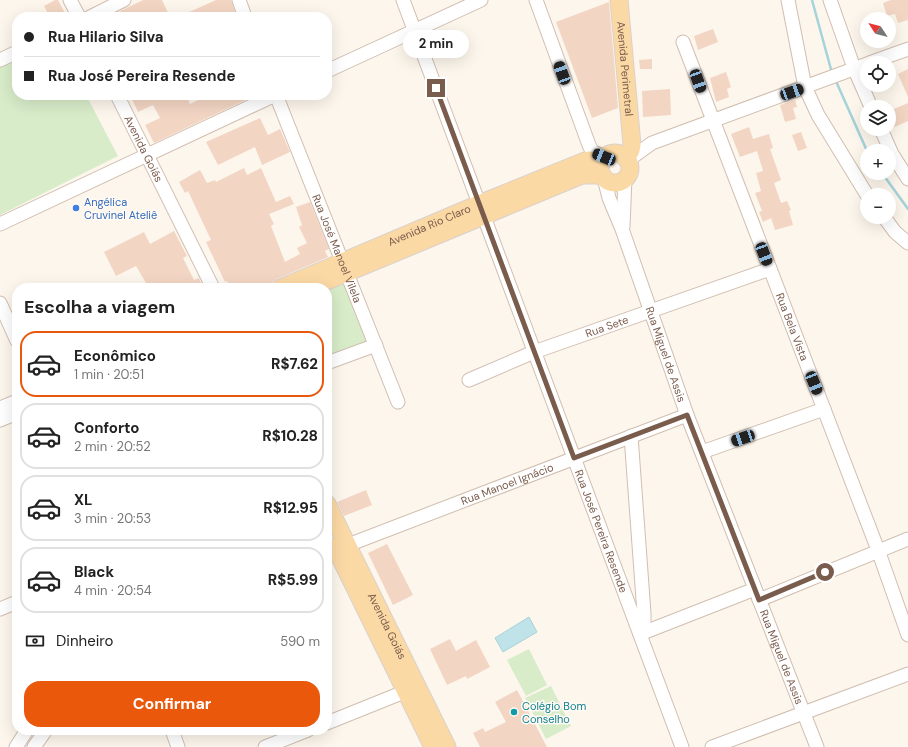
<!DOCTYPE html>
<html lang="pt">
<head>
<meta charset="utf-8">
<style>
  body { margin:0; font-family:"DM Sans",sans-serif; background:#f2f2f2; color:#222; height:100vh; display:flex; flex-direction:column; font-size:15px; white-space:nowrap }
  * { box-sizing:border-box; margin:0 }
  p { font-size:13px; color:#767676 }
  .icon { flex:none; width:22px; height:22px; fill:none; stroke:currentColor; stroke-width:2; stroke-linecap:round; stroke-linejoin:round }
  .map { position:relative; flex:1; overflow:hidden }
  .details { position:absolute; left:12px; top:283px; width:320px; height:452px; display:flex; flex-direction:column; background:#fff; border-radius:16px; box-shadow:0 4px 16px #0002 }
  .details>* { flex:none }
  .hud { position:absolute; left:12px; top:12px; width:320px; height:88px; border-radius:16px; box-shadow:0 4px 16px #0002; display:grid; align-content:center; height:88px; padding:0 12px; background:#fff }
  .needle { width:26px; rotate:306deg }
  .buttons { position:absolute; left:860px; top:12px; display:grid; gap:8px }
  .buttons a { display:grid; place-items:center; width:36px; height:36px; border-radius:50%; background:#fff; box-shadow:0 4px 16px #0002; font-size:20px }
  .end { position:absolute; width:18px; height:18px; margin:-9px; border:5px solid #7a5c4d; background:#fff; box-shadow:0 0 0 2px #fff }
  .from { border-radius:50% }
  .bubble { position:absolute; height:28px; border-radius:14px; background:#fff; box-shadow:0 4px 16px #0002; font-size:13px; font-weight:700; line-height:28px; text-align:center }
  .car { position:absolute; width:12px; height:24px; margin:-12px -6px; border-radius:5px; box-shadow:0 0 3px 1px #0007; background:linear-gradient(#222 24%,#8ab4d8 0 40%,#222 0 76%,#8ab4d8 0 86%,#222 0) }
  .hud b { display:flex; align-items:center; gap:14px; height:38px; font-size:15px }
  .hud b+b { border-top:1px solid #e0e0e0 }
  .hud i { width:10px; height:10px; background:#222 }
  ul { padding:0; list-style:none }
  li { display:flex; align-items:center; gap:12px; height:66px; margin:0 8px 6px; padding:0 4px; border:2px solid #e0e0e0; border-radius:16px }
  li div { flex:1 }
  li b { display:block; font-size:15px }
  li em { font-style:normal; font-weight:700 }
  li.active { border-color:#ea580c }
  li>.icon { width:36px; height:36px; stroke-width:1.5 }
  h2 { padding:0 12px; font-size:18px; line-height:48px }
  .pay { display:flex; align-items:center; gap:10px; height:44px; padding:0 12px; font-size:15px }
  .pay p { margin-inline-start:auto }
  .cta { display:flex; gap:8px; margin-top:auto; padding:8px 12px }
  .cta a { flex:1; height:46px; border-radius:16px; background:#ea580c; color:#fff; font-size:16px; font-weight:700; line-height:46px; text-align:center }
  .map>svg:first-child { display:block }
  .green { fill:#d8ecc9 }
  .water { fill:#bfe3e8; stroke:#a5d3da }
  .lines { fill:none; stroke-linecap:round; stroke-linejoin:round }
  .stream { stroke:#a5d3da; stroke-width:2.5 }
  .building { fill:#f3d5c3 }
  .minor-casing { stroke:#d1beb0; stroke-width:15 }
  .major-casing { stroke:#dad1cd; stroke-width:19 }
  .minor { stroke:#fff; stroke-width:13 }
  .major { stroke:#fbd9a5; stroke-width:17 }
  .route { stroke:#7a5c4d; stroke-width:5 }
  .shop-dot { fill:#3f7fe0; stroke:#fffaf3; stroke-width:1.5 }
  .culture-dot { fill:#0f9aa8; stroke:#fffaf3; stroke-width:1.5 }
  .labels { text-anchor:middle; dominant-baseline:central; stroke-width:3; stroke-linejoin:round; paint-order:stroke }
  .street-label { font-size:11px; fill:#7a5c4d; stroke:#fffaf3 }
  .shop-label { font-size:11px; fill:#366cbe; stroke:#fffaf3; text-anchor:start }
  .culture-label { font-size:11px; fill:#0d838f; stroke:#fffaf3; text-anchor:start }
</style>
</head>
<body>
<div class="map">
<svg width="908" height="747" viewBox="0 0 908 747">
  <rect width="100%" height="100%" fill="#fdf6ec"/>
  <path class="green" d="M17,59V95H86L118,156L0,215V67Z
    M344,280L369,345L327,362V288Z
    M529,649L547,685L526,696L507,660Z
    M551,686L571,726L546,739L525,698Z"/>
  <path class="water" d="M529,617L537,632L503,652L495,638Z"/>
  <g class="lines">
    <path class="stream" d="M812,0L832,73
      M835,79L867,151
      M882,173L908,209"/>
  </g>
  <path class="building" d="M55,0H58L67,17H50L44,6Z
    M143,0H162L170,17H108Z
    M216,0H231L237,17H178Z
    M891,0H908V20L898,23L895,14L887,16L883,3Z
    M609,2L618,108L592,118L556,22Z
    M713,29L718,42L698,50L694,36Z
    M652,59V69H640L639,60Z
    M908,69V97L898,74Z
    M726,72L731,87L727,89L729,97L716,102L710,78Z
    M670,89L671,115L643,117L642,91Z
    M130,95H186L190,104L209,95H256L154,143L145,125L160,118L153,105L138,112Z
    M795,100L797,107L793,108L796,119L785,122L780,105Z
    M908,103V121L890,129L889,111Z
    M260,118L268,135L280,129L290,152L262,165L255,147L218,165L206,142Z
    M749,127L753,139L769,134L773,148L770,149L781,180L774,183L781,203L787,201L791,210L789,211L793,225L775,230L771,218L763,222L759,212L762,211L755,193L761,191L756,173L763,171L757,151L740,157L731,134Z
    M801,132L807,148L798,151L792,135Z
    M244,168L247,175L261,168L276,202L290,196L294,204L269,214L274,224L271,226L285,262L300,254L297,248L307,243L299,227L302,225L296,207L310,202L329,249L325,251L328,257L277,279L273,282L271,288H265L264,284L254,288H230L227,281L225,282L206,242L211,240L188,191L185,193L179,182L200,170L207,183L215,180L216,182Z
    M174,231L187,256L183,258L194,280L199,278L203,288H149L136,266L116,276L104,252L144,232L150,244Z
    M366,490L372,505L344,516L337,502Z
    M387,544L413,595L393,605L368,553Z
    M450,639L456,651L476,640L490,667L467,679L466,676L447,685L430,649Z
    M517,690L547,747H480L473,733L483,728L485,732L506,722L495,702Z"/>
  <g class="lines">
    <g class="minor-casing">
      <g id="minor">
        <path d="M70,0L79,17"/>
        <path d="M239,0L245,17"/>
        <path id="s1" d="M403,0L682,747"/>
        <path d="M536,0L589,145L592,151L604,157"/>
        <path d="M788,0L805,87L818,115L867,195"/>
        <path d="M830,0L854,68L871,107"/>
        <path d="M90,17L124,0"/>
        <path id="s2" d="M683,42L878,550L908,635"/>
        <path d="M0,60L17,52"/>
        <path d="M869,63L908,49"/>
        <path d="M327,71L481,0"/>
        <path id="s3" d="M117,95L213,288"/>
        <path id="s4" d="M276,95L398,402"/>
        <path d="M881,129L892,154L908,179"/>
        <path d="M627,161L652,143L867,64"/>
        <path id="s5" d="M604,178L609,198L622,229L687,415L817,747"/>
        <path d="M884,217L895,232L908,243"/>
        <path d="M0,224L275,95"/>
        <path d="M623,227L625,178"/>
        <path d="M0,303L17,341"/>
        <path d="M327,363L376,345"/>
        <path id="s6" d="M469,380L534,352L770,269"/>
        <path d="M0,408L17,401"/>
        <path d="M0,420L17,413"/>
        <path d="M631,436L644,613V622L640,634"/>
        <path d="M702,452L824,409"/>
        <path id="s7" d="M327,553L687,415"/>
        <path d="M759,600L908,539"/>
        <path d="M0,609L17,602"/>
        <path d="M640,634L755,589"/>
        <path d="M327,723L414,688"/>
        <path d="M172,730L178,747"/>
        <path d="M16,747L27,730"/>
        <path d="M34,747L46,730"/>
        <path d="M265,747L308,730"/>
        <path d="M712,747L908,674"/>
      </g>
    </g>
    <g class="major-casing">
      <g id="major">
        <path id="s8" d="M619,0L632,145L631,150L626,159"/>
        <circle cx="615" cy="168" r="15"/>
        <path id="s9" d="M281,288L479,204L585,161L589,160L601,162"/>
        <path d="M310,288L582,175H602"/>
        <path id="s10" d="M327,504L447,747"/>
        <path d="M335,547L433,747"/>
      </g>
    </g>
    <use href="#minor" class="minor"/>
    <use href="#major" class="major"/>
  </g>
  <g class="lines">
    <path class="route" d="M436,88L574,458L687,415L759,600L825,572"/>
  </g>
  <circle class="shop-dot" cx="76" cy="208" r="4"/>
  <circle class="culture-dot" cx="514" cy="712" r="4"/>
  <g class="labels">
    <g class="street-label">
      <text stroke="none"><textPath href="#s8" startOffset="69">Avenida Perimetral</textPath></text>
      <text stroke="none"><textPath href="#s3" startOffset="60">Avenida Goiás</textPath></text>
      <text stroke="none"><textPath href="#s9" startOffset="161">Avenida Rio Claro</textPath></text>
      <text stroke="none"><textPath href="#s4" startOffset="165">Rua José Manoel Vilela</textPath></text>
      <text stroke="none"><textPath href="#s6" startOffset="148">Rua Sete</textPath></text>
      <text stroke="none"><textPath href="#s2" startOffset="305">Rua Bela Vista</textPath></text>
      <text stroke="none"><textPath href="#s5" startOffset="187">Rua Miguel de Assis</textPath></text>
      <text stroke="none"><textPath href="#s7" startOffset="193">Rua Manoel Ignácio</textPath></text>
      <text stroke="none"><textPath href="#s1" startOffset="567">Rua José Pereira Resende</textPath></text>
      <text stroke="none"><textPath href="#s10" startOffset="136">Avenida Goiás</textPath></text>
      <text stroke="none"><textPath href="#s5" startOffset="511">Rua Miguel de Assis</textPath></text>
    </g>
    <g class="shop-label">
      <text x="84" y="202">Angélica<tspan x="84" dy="13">Cruvinel Ateliê</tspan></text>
    </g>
    <g class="culture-label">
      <text x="522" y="706">Colégio Bom<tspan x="522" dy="13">Conselho</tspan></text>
    </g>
  </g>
</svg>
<div class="buttons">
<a><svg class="needle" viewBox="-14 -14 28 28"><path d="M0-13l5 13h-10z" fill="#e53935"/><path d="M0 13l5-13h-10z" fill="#767676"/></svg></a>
<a><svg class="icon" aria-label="locate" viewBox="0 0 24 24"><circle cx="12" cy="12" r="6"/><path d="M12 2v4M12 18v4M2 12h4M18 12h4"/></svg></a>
<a><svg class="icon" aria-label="layers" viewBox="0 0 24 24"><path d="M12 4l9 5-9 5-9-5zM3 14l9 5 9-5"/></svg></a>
<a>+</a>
<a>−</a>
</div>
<i class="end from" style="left:825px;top:572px"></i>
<i class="end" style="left:436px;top:88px"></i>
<div class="bubble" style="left:403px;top:30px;width:66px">2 min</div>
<i class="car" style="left:562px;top:73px;rotate:340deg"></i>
<i class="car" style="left:698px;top:81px;rotate:160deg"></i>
<i class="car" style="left:792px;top:92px;rotate:70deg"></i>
<i class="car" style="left:604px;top:157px;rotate:292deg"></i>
<i class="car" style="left:764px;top:254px;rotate:159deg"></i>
<i class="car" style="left:814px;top:383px;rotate:158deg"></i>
<i class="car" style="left:743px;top:438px;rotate:251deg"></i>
<div class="hud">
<b><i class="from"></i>Rua Hilario Silva</b>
<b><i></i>Rua José Pereira Resende</b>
</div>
<section class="details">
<h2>Escolha a viagem</h2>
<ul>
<li class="active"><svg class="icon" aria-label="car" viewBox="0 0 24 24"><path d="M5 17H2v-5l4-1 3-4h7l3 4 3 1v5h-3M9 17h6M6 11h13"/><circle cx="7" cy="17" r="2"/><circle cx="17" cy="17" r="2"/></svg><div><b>Econômico</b><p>1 min · 20:51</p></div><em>R$7.62</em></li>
<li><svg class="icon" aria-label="car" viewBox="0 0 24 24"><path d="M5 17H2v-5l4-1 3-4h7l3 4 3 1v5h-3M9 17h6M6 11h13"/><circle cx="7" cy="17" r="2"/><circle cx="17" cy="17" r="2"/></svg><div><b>Conforto</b><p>2 min · 20:52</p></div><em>R$10.28</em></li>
<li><svg class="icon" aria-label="car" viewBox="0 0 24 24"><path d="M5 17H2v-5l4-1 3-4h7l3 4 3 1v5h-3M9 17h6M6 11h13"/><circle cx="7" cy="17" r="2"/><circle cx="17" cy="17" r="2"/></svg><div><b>XL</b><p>3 min · 20:53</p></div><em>R$12.95</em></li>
<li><svg class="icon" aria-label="car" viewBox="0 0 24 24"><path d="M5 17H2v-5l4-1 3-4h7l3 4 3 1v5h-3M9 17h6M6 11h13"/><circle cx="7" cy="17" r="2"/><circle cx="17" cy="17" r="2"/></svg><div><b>Black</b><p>4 min · 20:54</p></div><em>R$5.99</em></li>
</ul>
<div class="pay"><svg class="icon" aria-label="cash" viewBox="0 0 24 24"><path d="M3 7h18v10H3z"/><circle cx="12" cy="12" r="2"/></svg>Dinheiro<p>590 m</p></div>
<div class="cta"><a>Confirmar</a></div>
</section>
</div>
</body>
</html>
